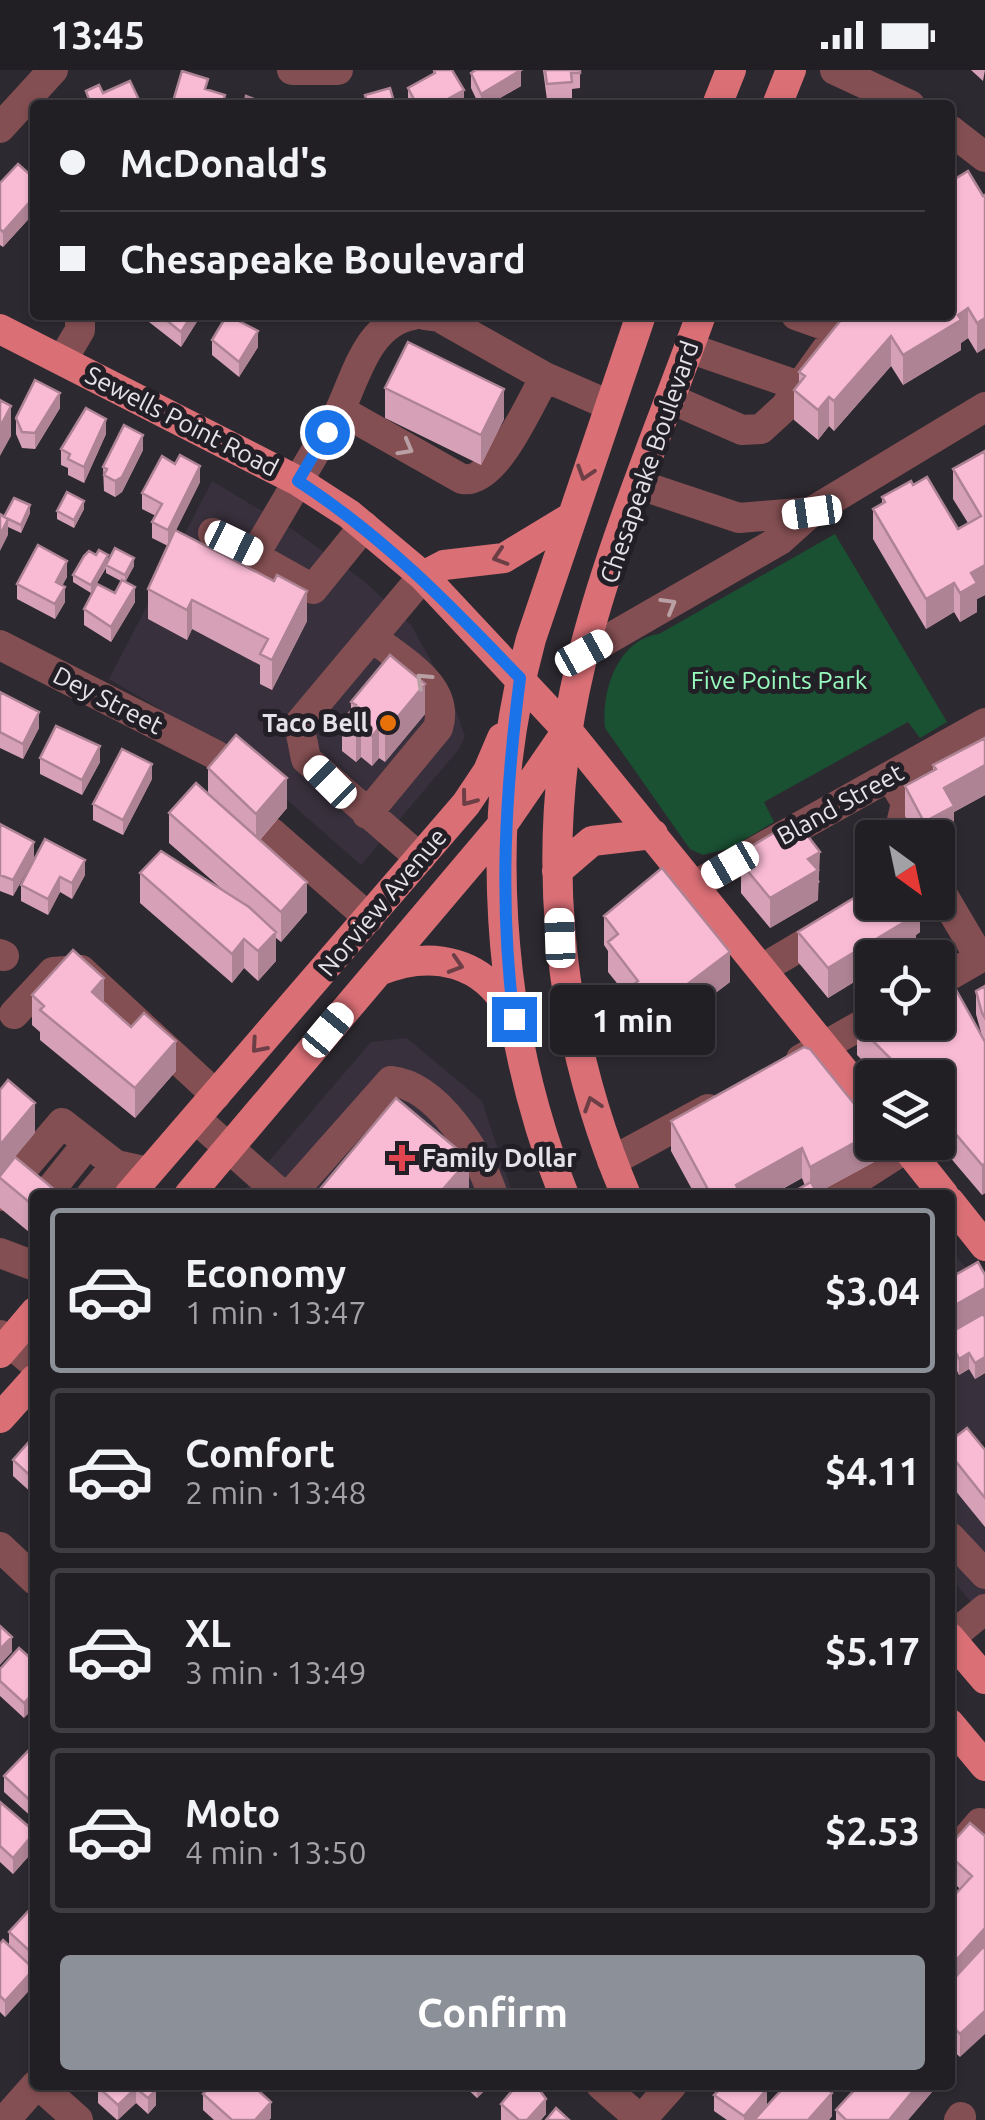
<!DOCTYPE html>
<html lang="en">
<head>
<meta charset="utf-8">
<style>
  body { margin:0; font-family:Ubuntu,sans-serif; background:#2e2c31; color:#f1f3f6; height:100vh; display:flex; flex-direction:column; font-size:38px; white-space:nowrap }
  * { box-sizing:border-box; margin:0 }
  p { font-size:32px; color:#a2a2a6 }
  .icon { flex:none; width:55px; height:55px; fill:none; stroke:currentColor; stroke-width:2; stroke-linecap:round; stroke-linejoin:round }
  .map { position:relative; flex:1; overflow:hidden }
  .details { position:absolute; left:30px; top:1120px; width:925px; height:900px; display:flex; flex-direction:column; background:#221f24; border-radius:10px; box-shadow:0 2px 8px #0004,0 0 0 2px #3f3d41 }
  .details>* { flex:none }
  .top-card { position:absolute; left:30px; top:30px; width:925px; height:220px; border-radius:10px; box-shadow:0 2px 8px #0004,0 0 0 2px #3f3d41; display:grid; align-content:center; height:220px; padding:0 30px; background:#221f24 }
  .needle { width:65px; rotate:147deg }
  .fabs { position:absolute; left:855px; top:750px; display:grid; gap:20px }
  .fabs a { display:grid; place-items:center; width:100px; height:100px; border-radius:10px; background:#221f24; box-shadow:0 2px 8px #0004,0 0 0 2px #3f3d41; font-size:50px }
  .end { position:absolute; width:45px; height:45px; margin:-22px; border:12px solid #1a73e8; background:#fff; box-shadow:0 0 0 5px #fff }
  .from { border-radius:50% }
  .bubble { position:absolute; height:70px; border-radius:10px; background:#221f24; box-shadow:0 2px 8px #0004,0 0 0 2px #3f3d41; font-size:32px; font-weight:600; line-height:70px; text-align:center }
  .car { position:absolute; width:30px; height:60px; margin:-30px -15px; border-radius:12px; box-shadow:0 0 8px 2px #0007; background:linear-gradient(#fff 24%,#345 0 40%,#fff 0 76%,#345 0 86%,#fff 0) }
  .top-card b { display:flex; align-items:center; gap:35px; height:95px; font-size:38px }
  .top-card b+b { border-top:2px solid #3f3d41 }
  .top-card i { width:25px; height:25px; background:#f1f3f6 }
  ul { padding:18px 0 0; list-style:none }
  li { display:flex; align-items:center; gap:30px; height:165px; margin:0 20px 15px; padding:0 10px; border:5px solid #3f3d41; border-radius:10px }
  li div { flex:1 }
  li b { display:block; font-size:38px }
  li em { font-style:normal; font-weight:600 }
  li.selected { border-color:#8c9099 }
  li>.icon { width:90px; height:90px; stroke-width:1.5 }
  .action { display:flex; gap:20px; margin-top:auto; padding:20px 30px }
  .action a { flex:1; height:115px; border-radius:10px; background:#8c9099; color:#fff; font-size:40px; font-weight:600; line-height:115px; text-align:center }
  .status { display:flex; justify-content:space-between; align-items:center; height:70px; padding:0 50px; background:#221f24; direction:ltr }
  .status svg { height:28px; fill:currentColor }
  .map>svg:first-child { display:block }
  .built { fill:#38313d }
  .green { fill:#1a5133 }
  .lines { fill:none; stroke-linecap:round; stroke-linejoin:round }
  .minor { stroke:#844f52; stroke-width:30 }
  .major { stroke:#da6f76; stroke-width:30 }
  .wall { fill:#d6a1b6 }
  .shaded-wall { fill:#ae8394 }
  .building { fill:#f9bbd4; stroke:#ae8394; stroke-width:2.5 }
  .oneway { stroke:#b9a0a4 }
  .oneway2 { stroke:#6c3f47 }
  .route { stroke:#1a73e8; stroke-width:12 }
  .food-dot { fill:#e8710a; stroke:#231f27; stroke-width:4 }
  .health-dot { fill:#e0444e; stroke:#231f27; stroke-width:4 }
  .labels { text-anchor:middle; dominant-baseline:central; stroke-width:10; stroke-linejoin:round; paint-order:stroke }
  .street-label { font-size:25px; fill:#e5e3e8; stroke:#231f27 }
  .park-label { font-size:25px; fill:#98fbbe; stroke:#231f27 }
  .poi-label { font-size:25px; font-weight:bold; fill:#e5e3e8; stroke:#231f27; text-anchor:end }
</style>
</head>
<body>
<div class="status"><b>13:45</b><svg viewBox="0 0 49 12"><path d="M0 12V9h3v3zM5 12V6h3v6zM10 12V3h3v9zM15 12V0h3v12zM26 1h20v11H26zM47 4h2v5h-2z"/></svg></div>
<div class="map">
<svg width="985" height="2050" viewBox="0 0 985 2050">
  <rect width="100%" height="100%" fill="#2d2930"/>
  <path class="built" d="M212,411L292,459L364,511L411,555L450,625L465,666L459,679L361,795L230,680L109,609Z
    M407,968L482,1031L513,1125H240L371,972Z
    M950,1179L985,1220V1370L971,1379L985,1398V1549L950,1507Z"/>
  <path class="green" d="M835,464L947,652L920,668L908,652L764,732L774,752L730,778L703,785L690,779L605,658C601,621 618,569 659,564Z"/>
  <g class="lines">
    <path class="minor" d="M292,0H338
      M835,0L910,35
      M0,58L53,0
      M950,60L985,87
      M413,245C369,253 357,303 340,340L462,409C496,415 529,334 545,307
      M424,245L439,247L545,307L609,335
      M796,245L841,261
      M689,278L799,316
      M63,289L80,260V245
      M671,329L742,360L761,359L785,337L851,245
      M640,415L739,448L811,442
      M213,463L313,519L364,456
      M255,484L340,340
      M0,575L216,685
      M584,583L780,470L811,442L985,337
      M891,707L906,733L902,750L911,768
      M367,744L438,658C451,615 401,591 372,567
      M272,763L369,848
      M420,788L306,689L299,654L423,506
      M695,815L985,653
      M938,817L980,888
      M0,884L4,886
      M762,899L875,832
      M938,912L985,885
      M14,944L53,902L81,900L216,1025
      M801,989L872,949
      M196,1049L282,1125
      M612,1091L708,1039
      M46,1125L87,1074
      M91,1125L116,1095
      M290,1125L391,1011C438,1016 479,1084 493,1125
      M833,1125L906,1078
      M0,1126L62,1053L116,1095L148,1102
      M0,1183L32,1195L35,1191
      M0,1265L35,1294
      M950,1467L985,1504
      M0,1477L35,1510
      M950,1568L985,1539
      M950,1788L980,1753
      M39,2015L78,2050
      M601,2015L641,2050
      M5,2050L36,2015
      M641,2050L672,2015
      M959,2050L961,2047"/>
    <path class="major" d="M717,35L731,0
      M777,35L791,0
      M0,259L298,411L349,444L423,506L567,660L872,1036
      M423,506L444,495L504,488L570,448
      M557,801L592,771L653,764
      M379,901C432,879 486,891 512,945
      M902,1072L944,1125
      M129,1125L466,734L488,701L502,668
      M189,1125L503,754L560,671
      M564,1125C495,952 482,750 531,569L641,245
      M626,1125C555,958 538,774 580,597C608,479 660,359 701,245
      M950,1132L985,1176
      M0,1283L35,1242
      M0,1348L35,1309
      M950,1568L985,1609
      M950,1654L985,1696"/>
  </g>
  <path class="wall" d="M433,0L464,35H408V18L433,4Z
    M543,0H580V18L572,19V28L547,30Z
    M971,0H985L983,11Z
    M471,3L521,16L488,35H479L471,18Z
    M35,109V142L3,177L0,175V113Z
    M985,125V278L977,283L968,268L961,273V280L903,315L891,296L834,361L829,356L818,370L794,350V320L799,314V302L950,245L983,126Z
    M149,245H198V250L181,277L149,252Z
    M212,270L258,277L239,307L212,285Z
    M385,318L504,349L481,395L385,348Z
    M60,338L35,379L22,378L16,364V348Z
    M106,364L84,413L68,405V398L61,395V379Z
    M143,380L122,422L115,427L104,421L103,397Z
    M985,381V525L977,529V542L960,552L954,542L926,559L873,469V439L882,434V427L913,415L958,459L968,453L953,429V399Z
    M200,412L176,460L307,551L272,620L260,614V595L192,559L187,570L148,549V519L168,476L152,468V452L156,446L142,439V423Z
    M84,439L74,458L57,449V441Z
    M30,443L21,463L8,457V465L4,447Z
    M108,490L134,496L125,512L135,532L111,572L84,555V539L115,523L121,511L106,503V498L91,523L73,512V505Z
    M67,507L62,515L65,532L55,549L17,529V514Z
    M0,622L39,658L23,689L0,678Z
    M351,632L425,644L385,692L379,688L372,696L361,687L356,692L342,681V651L351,641Z
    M985,668V725L954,742V766L916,768L905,746V716L933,700V695Z
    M40,688L100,692L82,725L40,704Z
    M208,698L287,738L260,770L307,842L281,872L276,868V891L258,911L244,898L232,913L140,833V803L223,820L169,773V743L208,724Z
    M152,709L123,765L93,750V734Z
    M0,754L34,788L13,826L0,821Z
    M45,769L85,805L72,829L60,822L48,845L21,831V815Z
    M793,769L820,812L818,813V830L770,858L741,823V793Z
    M604,846L730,912L640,980L617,958V928L624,922L608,902V881L604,875Z
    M798,862H920L916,865V875L872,888V901L828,928L798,892Z
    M985,916V971L982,966L976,944V921Z
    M32,925L104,932L176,1001L135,1048L40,970V962L32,955Z
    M857,955L985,972V1123L982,1125L937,1072L938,1008H880L857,985Z
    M671,1051L876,1072V1091L817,1123L805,1116L802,1108L772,1125H695L671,1081Z
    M0,1106L35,1125V1167L0,1138Z
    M985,1205V1303L975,1309L969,1299L959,1305L950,1286V1208Z
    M35,1365V1426L13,1406V1390Z
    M950,1371L985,1380V1457L950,1414Z
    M35,1592L24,1648L0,1626V1599Z
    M35,1687V1750L4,1722V1706Z
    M0,1732L35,1762V1779L13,1804L0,1792Z
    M985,1766L960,1987L952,1980V1998L950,2000V1830L960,1819L950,1809V1775Z
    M35,1834L34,1915L5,1947L0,1942V1874L9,1876V1862Z
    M151,2015L156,2035L148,2044L136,2033L117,2050L98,2033V2017Z
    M463,2015H490L477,2028Z
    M824,2015L832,2046L829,2050H727L714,2041V2025L767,2035Z
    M859,2015H938L908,2050H836V2040Z
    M203,2024L271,2048L269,2050H214L203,2040Z
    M501,2034L546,2044L541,2050H501Z"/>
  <path class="shaded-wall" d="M521,0V16L488,35H481V24Z
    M464,20V35H437Z
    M35,126V142L3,177V162Z
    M968,238V268L961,273V280L903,315V285Z
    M192,245H198V250L181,277V262Z
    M985,248V278L977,283V253Z
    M258,261V277L239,307V292Z
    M891,266V296L834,361V331Z
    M504,319V349L481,395V365Z
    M60,323V338L35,379V363Z
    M829,327V356L818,370V340Z
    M11,336V366L0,386V357Z
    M106,349V364L84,413V397Z
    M143,365V380L122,422L115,427V411Z
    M200,396V412L168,476V460Z
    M84,431V439L74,458V450Z
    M30,435V443L21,463V455Z
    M8,449V465L0,481V465Z
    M108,485V493L91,523V515Z
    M134,488V496L125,513V505Z
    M67,491V507L56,528V512Z
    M985,495V525L977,529V542L960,552V523L971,503Z
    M954,513V542L926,559V529Z
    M65,517V532L55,549V534Z
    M135,517V532L111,572V557Z
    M307,521V551L272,620V590Z
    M192,530V559L187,570V540Z
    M425,614V644L385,692V662Z
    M39,642V658L23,689V674Z
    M361,657V687L356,692V663Z
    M379,658V688L372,696V666Z
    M100,676V692L82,725V710Z
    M152,694V709L123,765V750Z
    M985,695V725L954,742V766L938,775V768H924V752L944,718Z
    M287,708V738L256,774V744Z
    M34,772V788L13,826V810Z
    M820,782L818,830L770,858V828L808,789Z
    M85,790V805L72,829V813Z
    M60,807V822L48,845V829Z
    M307,812V842L281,872V842Z
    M920,832V862L916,865V875L895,888H872V901L828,928V898Z
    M276,862V891L258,911V881Z
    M244,869V898L232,913V884Z
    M730,882V912L640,980V950Z
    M104,908V937L92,922Z
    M176,971V1001L135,1048V1018Z
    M35,1033V1063L0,1105V1075Z
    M872,1063V1072H876V1091L813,1125H810V1097Z
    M802,1078V1108L772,1125H736V1115Z
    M469,1089V1118L463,1125H438Z
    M985,1094V1123L982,1125V1095Z
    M985,1218V1248L950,1267V1238Z
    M969,1283V1299L959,1305V1289Z
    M985,1287V1303L975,1309V1293Z
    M12,1567V1582L0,1595V1579Z
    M35,1621V1637L24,1648V1633Z
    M35,1763V1779L13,1804V1788Z
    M985,1858V1881L950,1920V1897Z
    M34,1899V1915L5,1947V1931Z
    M985,1937V1964L960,1987V1964Z
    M952,1975V1998L950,2000V1977Z
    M477,2015H490L477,2028Z
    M918,2015H938L908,2050H889Z
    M136,2018V2033L118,2050V2035Z
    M767,2019V2035L754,2050H744V2046Z
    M156,2020V2035L148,2044V2028Z
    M832,2023V2046L829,2050H808Z
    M546,2029V2044L541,2050H527Z
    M271,2032V2048L269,2050H255Z"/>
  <path class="building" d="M434,0H452L464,20L437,35H417L408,18L435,3Z
    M476,0H521L481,24L471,3Z
    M545,0H580V3H571L572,12L547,14Z
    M182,1L208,9L205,19L225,25L222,35H172Z
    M130,11L140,32L135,35H91L86,21L99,15L103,23Z
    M390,18L395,35H346V33L367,32L365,25Z
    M246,26L270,35H245Z
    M18,94L35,109V126L3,162L0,159V113Z
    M968,101L983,126L985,125V248L977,253L968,238L958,245L961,250L903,285L891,266L834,331L829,327L818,340L794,320L805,306L799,302L845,245H950V112Z
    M160,245H192L181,262Z
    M227,245L258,261L239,292L212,270Z
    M408,272L504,319L481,365L385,318Z
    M35,310L60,323L35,363L22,362L16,348Z
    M0,330L11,336L0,357Z
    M86,338L106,349L84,397L68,389L70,384L61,379Z
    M124,355L143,365L122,407L115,411L104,405L107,399L103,397Z
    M985,381V495L971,503L977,513L960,523L954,513L926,529L873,439L885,432L882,427L911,411L913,415L927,407L958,459L981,446L953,399Z
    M180,385L200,396L168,460L152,452L162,434L142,423L162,386L175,394Z
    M67,422L84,431L74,450L57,441Z
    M14,428L30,435L21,455L4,447Z
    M0,444L8,449L0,465Z
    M175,460L274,511L277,505L307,521L272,590L260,584L268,569L192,530L187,540L148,519Z
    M38,475L67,491L56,512L65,517L55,534L17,514Z
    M115,478L134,488L125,505L106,495Z
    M99,480L108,485L91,515L73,505L84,486L89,481L96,485Z
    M122,510L135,517L111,557L84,539L97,514L115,523Z
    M390,585L425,614L385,662L379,658L372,666L361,657L356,663L342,651L356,635L351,632Z
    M0,622L39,642L23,674L0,662Z
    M56,656L100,676L82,710L40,688Z
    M236,665L287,708L256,744L208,698Z
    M985,668V695L944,718L954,736L924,752L905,716L936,699L933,695Z
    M122,679L152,694L123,750L93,734Z
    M196,713L307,812L281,842L169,743Z
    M0,754L34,772L13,810L0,805Z
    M784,757L793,769L804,761L820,782L808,789L818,800L770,828L741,793L743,781Z
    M45,769L85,790L72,813L60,807L48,829L21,815Z
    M161,781L249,837L276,862L258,881L244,869L232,884L140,803Z
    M662,798L730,882L640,950L617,928L638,911L608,872L618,864L604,846Z
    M872,817V832H920L912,837L916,845L828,898L798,862Z
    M73,880L104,908L92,922L131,957L144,943L176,971L135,1018L40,940L44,936L32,925Z
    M944,898L985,972V1094L982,1095L938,1043V1008H907L903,1001L857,955L859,946L872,938V952H938V902Z
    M985,916V948L982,943L976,921Z
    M804,977L810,979L872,1056V1063L810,1097L802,1078L736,1115L741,1125H711L671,1051Z
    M8,1010L35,1033L0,1075V1020Z
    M396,1028L469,1089L438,1125H315Z
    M15,1087L61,1125H35V1137L0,1108V1106Z
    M811,1112L818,1125H788Z
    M978,1192L985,1205V1218L950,1238V1208Z
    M983,1244L985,1247V1287L975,1293L969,1283L959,1289L950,1270V1263Z
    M967,1358L985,1380V1428L950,1384V1371Z
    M35,1365V1410L13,1390Z
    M0,1556L12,1567L0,1579Z
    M19,1578L35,1592V1621L24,1633L0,1611V1599Z
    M28,1681L35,1687V1735L4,1706Z
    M0,1732L35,1762L13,1788L0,1776Z
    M970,1753L985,1766V1858L950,1897V1830L972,1806L950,1786V1775Z
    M35,1834V1886L9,1862Z
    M3,1870L34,1899L5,1931L0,1926V1874Z
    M985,1875V1941L960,1964L950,1954V1913Z
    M100,2015H151L156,2020L148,2028L136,2018L118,2035L98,2017Z
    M211,2015H252L271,2032L255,2050H232L203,2024Z
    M517,2015H529L531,2017L536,2015L546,2029L527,2050H519L501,2034Z
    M724,2015H762L767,2019L744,2046L714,2025Z
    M786,2015H823L832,2023L808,2050H754Z
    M859,2015H918L889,2050H846L836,2040Z
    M556,2038L569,2050H546Z"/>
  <defs><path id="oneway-chevron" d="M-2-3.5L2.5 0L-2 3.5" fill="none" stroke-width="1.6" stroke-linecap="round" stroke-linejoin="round" transform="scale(2.5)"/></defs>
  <g class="oneway">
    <use href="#oneway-chevron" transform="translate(406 378) rotate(29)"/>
    <use href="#oneway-chevron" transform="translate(669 535) rotate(-30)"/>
    <use href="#oneway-chevron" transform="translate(423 610) rotate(-137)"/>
  </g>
  <g class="oneway2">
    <use href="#oneway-chevron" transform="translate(585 403) rotate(108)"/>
    <use href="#oneway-chevron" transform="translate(500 487) rotate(162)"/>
    <use href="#oneway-chevron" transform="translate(468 729) rotate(127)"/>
    <use href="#oneway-chevron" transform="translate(456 895) rotate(17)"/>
    <use href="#oneway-chevron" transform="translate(258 976) rotate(131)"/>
    <use href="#oneway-chevron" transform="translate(592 1034) rotate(-108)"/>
  </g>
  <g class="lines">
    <path class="route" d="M327,362L298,411C383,466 450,535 520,608C505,724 499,833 514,949"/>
  </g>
  <circle class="food-dot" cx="388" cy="653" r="10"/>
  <path class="health-dot" d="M397 1073h10v10h10v10h-10v10h-10v-10h-10v-10h10z"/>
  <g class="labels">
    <g class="street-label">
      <text transform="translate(182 351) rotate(27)">Sewells Point Road</text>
      <text transform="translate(649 392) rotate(-71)">Chesapeake Boulevard</text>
      <text transform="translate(108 630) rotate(27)">Dey Street</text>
      <text transform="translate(840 734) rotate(-29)">Bland Street</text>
      <text transform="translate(382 832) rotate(-50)">Norview Avenue</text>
    </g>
    <g class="park-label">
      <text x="779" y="610">Five Points Park</text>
    </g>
    <g class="poi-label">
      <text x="368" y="653">Taco Bell</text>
      <text x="422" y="1088" text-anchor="start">Family Dollar</text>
    </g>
  </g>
</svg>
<div class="fabs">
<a><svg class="needle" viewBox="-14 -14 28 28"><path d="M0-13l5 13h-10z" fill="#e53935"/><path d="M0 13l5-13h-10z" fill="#a2a2a6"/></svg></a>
<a><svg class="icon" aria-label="locate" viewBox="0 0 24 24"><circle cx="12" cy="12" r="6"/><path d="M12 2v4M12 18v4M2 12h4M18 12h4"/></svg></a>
<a><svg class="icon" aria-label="layers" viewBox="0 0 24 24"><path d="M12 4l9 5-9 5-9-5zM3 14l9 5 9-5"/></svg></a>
</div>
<i class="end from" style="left:327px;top:362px"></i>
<i class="end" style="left:514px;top:949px"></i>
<div class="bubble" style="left:550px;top:915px;width:165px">1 min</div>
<i class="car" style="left:812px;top:442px;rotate:262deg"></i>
<i class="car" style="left:234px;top:473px;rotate:116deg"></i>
<i class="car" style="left:584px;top:583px;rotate:61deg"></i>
<i class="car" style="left:330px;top:712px;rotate:315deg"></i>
<i class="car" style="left:730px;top:795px;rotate:240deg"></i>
<i class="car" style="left:560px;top:868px;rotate:358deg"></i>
<i class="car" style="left:328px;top:960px;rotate:40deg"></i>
<div class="top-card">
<b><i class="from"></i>McDonald's</b>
<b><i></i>Chesapeake Boulevard</b>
</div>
<section class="details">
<ul>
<li class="selected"><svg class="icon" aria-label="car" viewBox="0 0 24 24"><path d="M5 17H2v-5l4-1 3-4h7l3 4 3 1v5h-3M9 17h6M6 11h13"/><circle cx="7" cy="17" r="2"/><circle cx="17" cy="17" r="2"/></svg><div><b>Economy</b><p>1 min · 13:47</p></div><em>$3.04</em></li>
<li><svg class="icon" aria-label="car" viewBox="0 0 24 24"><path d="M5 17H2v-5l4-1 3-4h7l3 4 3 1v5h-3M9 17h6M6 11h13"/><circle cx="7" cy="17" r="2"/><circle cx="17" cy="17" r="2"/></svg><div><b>Comfort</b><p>2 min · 13:48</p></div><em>$4.11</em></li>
<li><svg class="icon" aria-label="car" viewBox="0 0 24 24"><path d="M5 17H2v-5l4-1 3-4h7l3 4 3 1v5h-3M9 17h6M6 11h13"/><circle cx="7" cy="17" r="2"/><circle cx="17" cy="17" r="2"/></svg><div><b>XL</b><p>3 min · 13:49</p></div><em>$5.17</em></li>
<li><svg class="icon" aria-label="car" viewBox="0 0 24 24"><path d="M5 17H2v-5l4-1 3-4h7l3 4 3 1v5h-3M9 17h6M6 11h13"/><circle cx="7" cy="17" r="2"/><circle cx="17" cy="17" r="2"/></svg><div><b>Moto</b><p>4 min · 13:50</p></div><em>$2.53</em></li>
</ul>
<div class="action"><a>Confirm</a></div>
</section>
</div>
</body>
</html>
